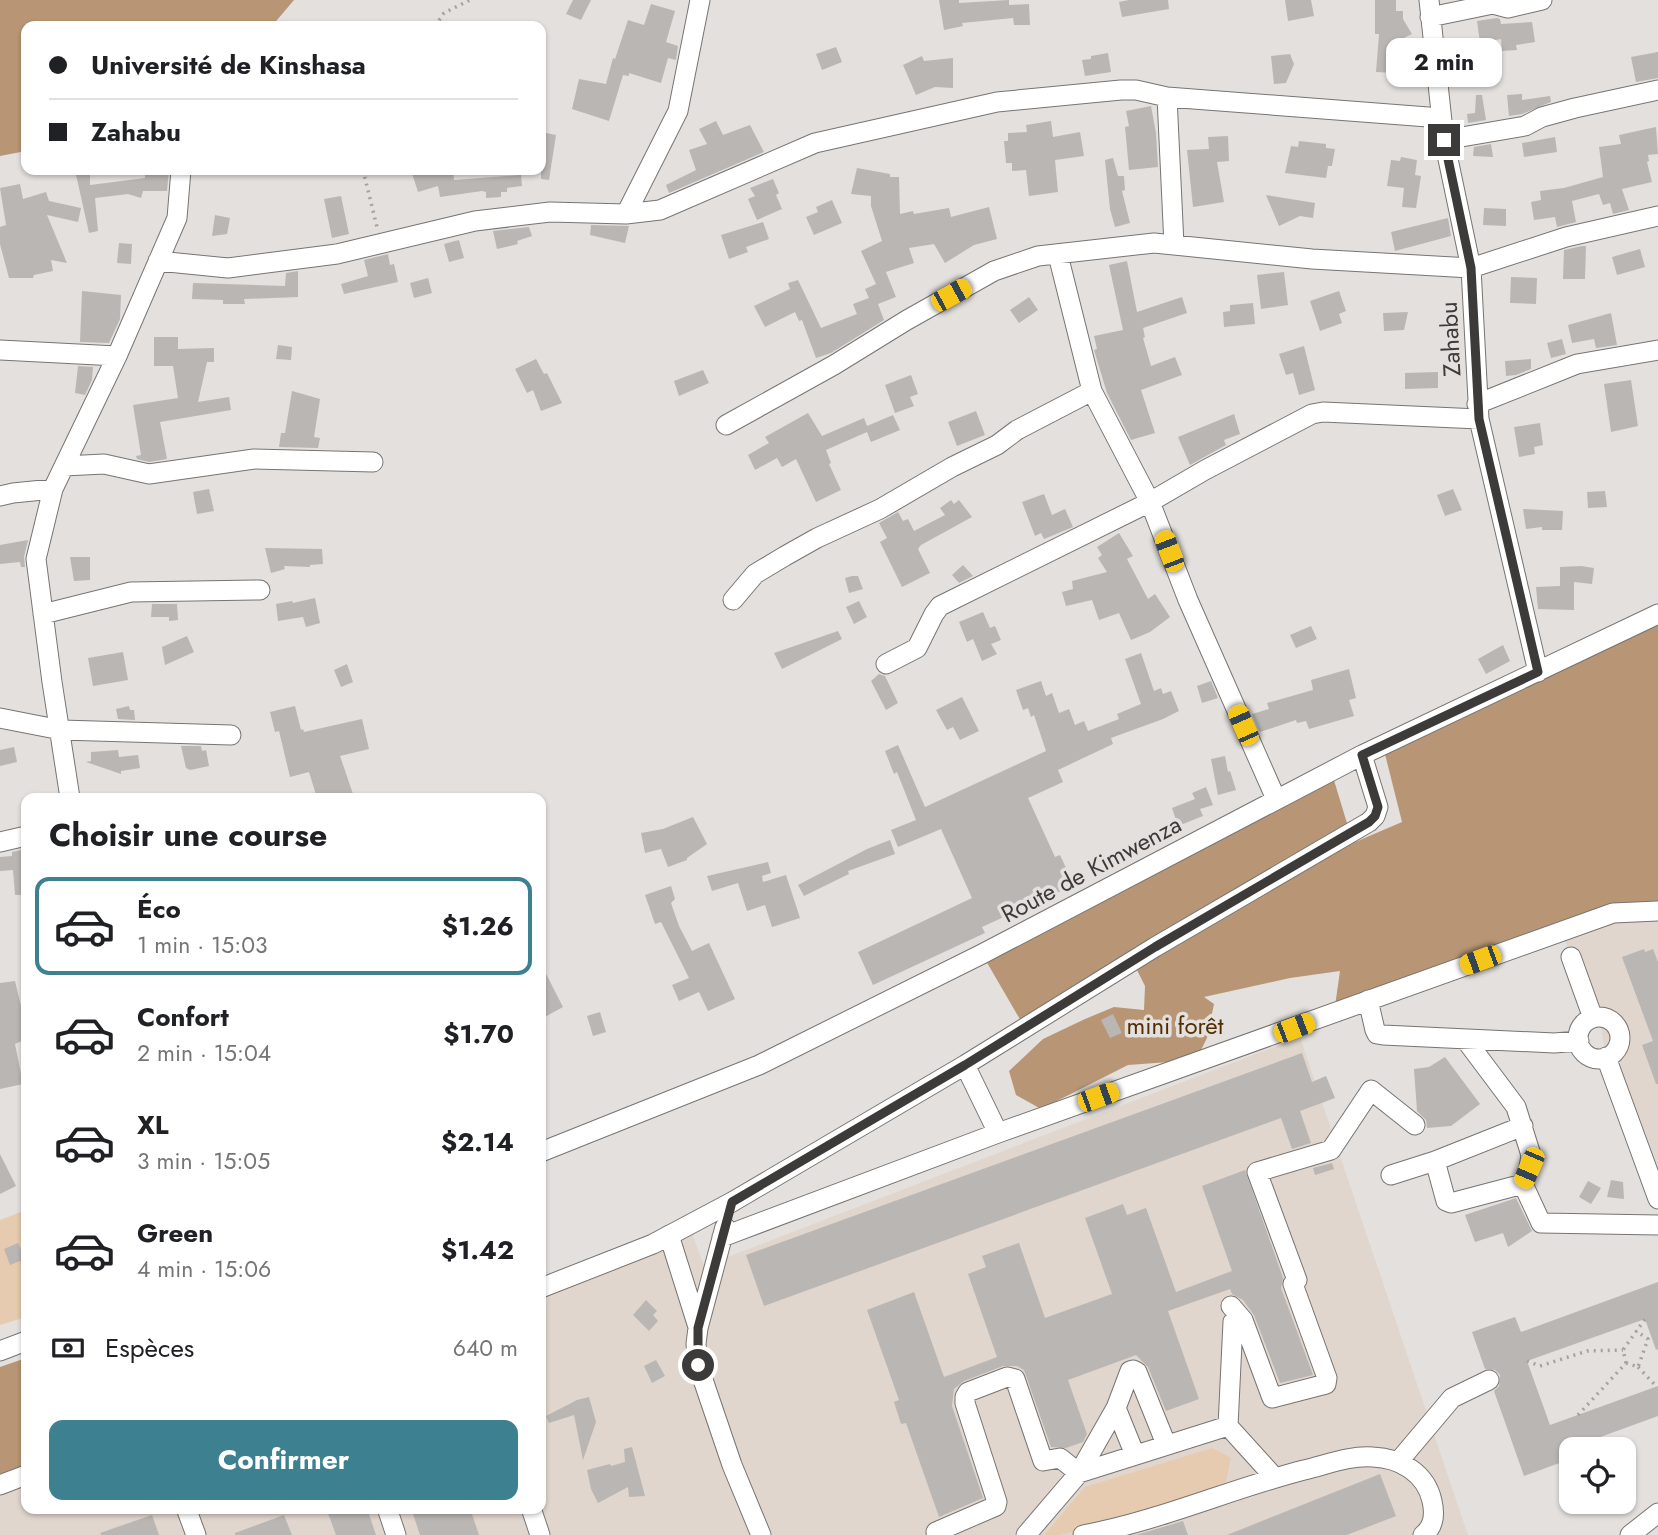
<!DOCTYPE html>
<html lang="fr">
<head>
<meta charset="utf-8">
<style>
  body { margin:0; font-family:Jost,sans-serif; background:#f2f2f2; color:#202124; height:100vh; display:flex; flex-direction:column; font-size:26px; white-space:nowrap }
  * { box-sizing:border-box; margin:0 }
  p { font-size:23px; color:#757577 }
  .icon { flex:none; width:38px; height:38px; fill:none; stroke:currentColor; stroke-width:2; stroke-linecap:round; stroke-linejoin:round }
  .map { position:relative; flex:1; overflow:hidden }
  .drawer { position:absolute; left:21px; top:793px; width:525px; height:721px; display:flex; flex-direction:column; background:#fff; border-radius:14px; box-shadow:0 2px 5px #0004 }
  .drawer>* { flex:none }
  .guide { position:absolute; left:21px; top:21px; width:525px; height:154px; border-radius:14px; box-shadow:0 2px 5px #0004; display:grid; align-content:center; height:154px; padding:0 28px; background:#fff }
  .tools { position:absolute; left:1559px; top:1437px; display:grid; gap:14px }
  .tools a { display:grid; place-items:center; width:77px; height:77px; border-radius:14px; background:#fff; box-shadow:0 2px 5px #0004; font-size:35px }
  .end { position:absolute; width:32px; height:32px; margin:-16px; border:9px solid #3c3b3a; background:#fff; box-shadow:0 0 0 4px #fff }
  .from { border-radius:50% }
  .bubble { position:absolute; height:49px; border-radius:14px; background:#fff; box-shadow:0 2px 5px #0004; font-size:23px; font-weight:700; line-height:49px; text-align:center }
  .car { position:absolute; width:21px; height:42px; margin:-21px -10px; border-radius:9px; box-shadow:0 0 5px 2px #0007; background:linear-gradient(#f5c518 24%,#345 0 40%,#f5c518 0 76%,#345 0 86%,#f5c518 0) }
  .guide b { display:flex; align-items:center; gap:24px; height:66px; font-size:26px }
  .guide b+b { border-top:2px solid #e0e0e0 }
  .guide i { width:18px; height:18px; background:#202124 }
  ul { padding:0; list-style:none }
  li { display:flex; align-items:center; gap:21px; height:98px; margin:0 14px 10px; padding:0 14px; border:4px solid transparent; border-radius:14px }
  li div { flex:1 }
  li b { display:block; font-size:26px }
  li em { font-style:normal; font-weight:700 }
  li.active { border-color:#3d8090 }
  li>.icon { width:63px; height:63px; stroke-width:1.5 }
  h2 { padding:0 28px; font-size:32px; line-height:84px }
  .pay { display:flex; align-items:center; gap:18px; height:77px; padding:0 28px; font-size:26px }
  .pay p { margin-inline-start:auto }
  .button { display:flex; gap:14px; margin-top:auto; padding:14px 28px }
  .button a { flex:1; height:80px; border-radius:14px; background:#3d8090; color:#fff; font-size:28px; font-weight:700; line-height:80px; text-align:center }
  .map>svg:first-child { display:block }
  .built { fill:#e0d6cd }
  .green { fill:#e6cbb1 }
  .forest { fill:#b89675 }
  .building { fill:#bab6b3 }
  .lines { fill:none; stroke-linecap:round; stroke-linejoin:round }
  .minor-casing { stroke:#777471; stroke-width:21 }
  .path { stroke:#a5a29f; stroke-width:3.5; stroke-dasharray:2 5; stroke-linecap:butt }
  .minor { stroke:#fff; stroke-width:19 }
  .route { stroke:#3c3b3a; stroke-width:9 }
  .labels { text-anchor:middle; dominant-baseline:central; stroke-width:7; stroke-linejoin:round; paint-order:stroke }
  .street-label { font-size:24px; fill:#3c3b3a; stroke:#e4e0dd }
  .park-label { font-size:24px; fill:#502e02; stroke:#e4e0dd }
</style>
</head>
<body>
<div class="map">
<svg width="1658" height="1535" viewBox="0 0 1658 1535">
  <rect width="100%" height="100%" fill="#e4e0dd"/>
  <path class="built" d="M1658,911V1199L1606,1057L1599,1017L1561,932Z
    M1300,1037L1468,1535H0V1485L26,1475V1508H541V1283L686,1217L704,1266Z"/>
  <path class="green" d="M26,1210V1317L0,1325V1220Z
    M1212,1448L1231,1458L1226,1482L1202,1499L1125,1522L1058,1535H1044L1085,1487Z"/>
  <path class="forest" d="M0,0H294L272,26H26V151L0,156Z
    M1658,624V911L1651,910L1334,1013L1340,971L1290,978L1204,997L1214,1004L1207,1038L1196,1060L1128,1065L1041,1109L1016,1095L1009,1071L1043,1039L1085,1019L1114,1007L1144,1010L1145,986L1133,962L1025,1028L982,954L1333,777L1353,843L1402,822L1385,754Z
    M26,1358V1475L0,1485V1367Z"/>
  <path class="building" d="M573,0H591L581,20L566,14Z
    M939,0H959V3L1009,0V5L1029,4L1030,25H1014L1013,18L962,23L963,26L944,30Z
    M1129,0H1168L1169,9L1122,17L1119,2Z
    M1285,0H1311L1314,16L1288,21Z
    M1375,0H1396V11H1403V19L1412,34L1394,43L1395,73L1376,72L1379,34H1375Z
    M651,4L675,11L666,42L678,46L676,60L668,58L661,83L629,73V76L623,75L609,121L572,109L579,79L606,84L613,58L615,59L628,20L644,25Z
    M1497,18L1500,19L1501,24L1532,22L1535,42L1516,45L1517,50L1502,51L1501,39L1480,43L1477,21Z
    M836,47L842,62L822,70L816,54Z
    M1658,52V78L1636,82L1631,57Z
    M1108,53L1111,72L1085,76L1082,60L1091,59V56Z
    M1290,54L1294,64L1286,83L1274,84L1271,56Z
    M922,56L924,61L953,58V88L935,87L916,95L903,65Z
    M1522,94V100L1550,96L1551,102L1522,114L1509,116L1507,95Z
    M1476,95H1482L1486,120L1468,123L1467,114L1475,113Z
    M1151,106L1156,133L1158,167L1129,170L1125,127L1129,126L1126,111Z
    M716,121L723,135L750,125L764,152L669,193L666,185L696,170L689,150L707,144L699,129Z
    M1051,121L1053,137L1080,132L1084,156L1055,160L1058,192L1029,196L1026,170L1012,171V163H1006L1004,141H1008V133L1027,132L1026,125Z
    M1656,127L1658,154L1648,155L1649,161L1647,162L1652,182L1622,189L1629,210L1613,214L1610,203L1603,205L1599,194L1572,201L1576,222L1557,227L1555,217L1534,220L1531,202L1541,200L1540,191L1564,188L1603,177L1599,147L1621,144L1619,135Z
    M541,132L556,135L549,180L541,179Z
    M1228,136L1229,161L1217,162L1224,202L1193,207L1187,150L1209,149L1208,137Z
    M1555,137L1557,152L1524,157L1522,143Z
    M1299,141L1326,144V148L1335,149L1332,166H1328L1326,178L1285,173L1291,146L1298,147Z
    M1491,144L1493,157L1473,156L1474,147Z
    M1401,157L1417,160L1415,175L1421,176L1416,208L1402,207L1404,188L1387,186L1391,160L1400,161Z
    M1113,158L1118,176H1124L1125,190L1122,191L1130,223L1115,227L1110,209L1105,160Z
    M857,168L890,174V177H899L900,214L913,211L914,214L949,208L951,217L989,207L997,239L974,245L945,263L934,244L909,248L914,263L886,272L896,297L878,304L884,320L831,353L816,358L802,320L799,321L795,312L765,327L754,306L790,289L788,283L798,280L821,328L857,314L853,304L869,298L865,289L876,284L861,251L882,241L871,206V196L851,194Z
    M75,170H90V185L145,178V170H169L167,191H143L141,198L128,194L95,198L98,231L89,233Z
    M411,170H453L454,180L521,175L522,186L507,188V192H501V197L486,198V192L482,191L440,197L438,186L418,192Z
    M773,179L779,193L776,195L782,209L757,220L748,199L755,196L750,188Z
    M20,184L23,199L46,192L49,201L81,208L78,222L47,215L67,263L51,260L53,271L34,275L33,278H9L0,244V227L6,225L0,188Z
    M1266,195L1315,203L1313,218L1300,216L1279,226Z
    M341,196L349,234L332,238L324,199Z
    M832,200L842,223L814,235L806,217L818,212L816,207Z
    M1484,208L1506,209V226L1483,225Z
    M215,215L230,218L227,234L212,236Z
    M1448,218L1451,236L1395,251L1391,232Z
    M763,222L769,239L746,247L748,252L729,259L721,235Z
    M591,225L629,226L625,243L590,235Z
    M529,227L532,236L517,241L518,244L497,249L493,231Z
    M459,240L464,258L449,262L444,244Z
    M119,243L132,244L131,264L117,263Z
    M1582,246H1586L1585,279H1563L1564,250Z
    M1640,249L1645,267L1617,275L1612,257Z
    M388,254L390,265L394,264L398,282L344,294L341,284L368,276L364,260Z
    M1127,261L1137,312L1182,297L1187,313L1143,328L1145,337L1143,338L1151,366L1175,357L1182,375L1141,390L1155,433L1131,440L1107,393L1094,350L1097,349L1094,336L1123,330L1109,265Z
    M298,271V297L244,299L245,304H223V300L192,299L193,283L285,286L286,273Z
    M1284,272L1288,305L1261,309L1257,275Z
    M1511,277L1537,278L1536,304L1510,303Z
    M428,278L432,293L414,298L410,283Z
    M82,291L121,295L120,319L109,343L80,342Z
    M1339,291L1346,311L1339,314L1342,323L1320,331L1310,301Z
    M1029,297L1038,310L1019,323L1010,310Z
    M1253,303L1255,324L1224,327L1223,312L1230,311V305Z
    M1408,312L1404,330L1384,331L1383,313Z
    M1611,313L1617,345L1596,348L1594,339L1572,343L1568,325Z
    M154,337H178V349L214,348V362H207L198,402L229,397L231,410L160,422L167,459L149,462L137,459L136,456L141,455L133,405L178,398L173,366H154Z
    M1562,339L1566,354L1551,358L1547,343Z
    M278,345L292,347L291,360L276,359Z
    M1304,346L1315,390L1299,395L1293,373L1286,375L1279,354Z
    M536,359L544,374L547,373L562,403L541,411L533,390L527,393L515,369Z
    M1531,359V369L1516,375L1506,376L1505,361Z
    M78,366L93,367L92,380L85,395L75,393Z
    M703,370L709,383L679,396L674,381Z
    M1438,372V388L1405,389V373Z
    M911,375L918,394L910,397L914,406L895,413L885,385Z
    M1631,380L1638,426L1611,432L1604,384Z
    M292,391L320,399L314,437L320,438L318,448L279,447L281,433H285Z
    M976,411L985,435L957,446L948,422Z
    M808,413L822,436L864,418L867,426L893,415L900,430L871,442L867,432L826,450L831,463L829,464L841,490L816,502L796,459L782,467L777,458L755,470L748,455L769,443L765,437Z
    M1234,414L1240,434L1224,440L1226,445L1190,465L1178,437Z
    M1540,423L1543,445L1534,447L1535,454L1519,457L1514,427Z
    M209,489L214,511L197,514L193,492Z
    M1453,489L1462,510L1445,516L1437,495Z
    M1605,491L1607,507L1588,508L1587,492Z
    M1044,494L1052,515L1065,509L1073,527L1044,539L1041,533L1035,536L1022,502Z
    M951,500L954,504L959,500L972,517L921,545L918,549L930,573L902,587L880,542L887,538L879,523L898,512L903,521L908,519L914,531L945,515L940,508Z
    M1523,509L1563,511L1562,530H1542V527L1526,529Z
    M1119,533L1133,556L1127,559L1148,599L1155,594L1170,617L1150,632L1131,640L1119,613L1099,620L1092,600L1066,606L1062,592L1073,589L1072,581L1107,572L1098,558L1102,555L1097,547Z
    M28,540L24,557L25,567H21L20,562L0,564V545Z
    M265,548L322,549L323,564L310,565V567L284,566L285,569L271,573Z
    M70,557H90V580L74,581Z
    M963,565L973,576L959,583L952,575Z
    M1581,566L1594,568L1592,584L1574,582V610L1538,609L1536,587L1560,586V567Z
    M852,576H858L863,589L849,593L845,578Z
    M315,598L320,623L306,627L303,617L278,621L276,604L292,601L293,603Z
    M859,601L867,617L854,624L846,607Z
    M152,604H177L178,620L169,621V617H151Z
    M983,612L990,628L995,626L1001,640L991,644L997,654L982,661L973,639L967,642L959,622Z
    M1311,626L1317,639L1296,648L1290,635Z
    M838,631L842,639L782,669L774,653Z
    M187,636L194,652L165,665L162,647Z
    M1503,645L1510,661L1486,674L1478,659Z
    M123,652L128,680L93,686L88,658Z
    M1141,653L1154,691L1161,688L1163,694L1171,691L1179,711L1163,719L1111,738L1113,744L1058,770L1063,782L1028,798L1055,857L1060,855L1074,885L982,927L985,933L873,985L858,952L972,898L941,829L898,847L891,830L916,820L897,772L894,774L885,751L898,745L925,807L1046,751L1034,715L1031,717L1028,708L1023,710L1016,690L1041,681L1046,696L1052,693L1059,713L1069,709L1075,725L1084,721L1088,731L1119,719L1117,714L1141,704L1125,659Z
    M347,664L353,682L341,687L334,670Z
    M1349,669L1356,698L1349,700L1354,716L1309,729L1306,721L1297,723L1296,720L1260,732L1252,714L1269,709L1267,703L1313,690L1311,680Z
    M879,674L885,676L898,703L886,710L871,681Z
    M1211,681L1218,698L1202,703L1197,686Z
    M962,697L979,731L960,740L953,727L947,730L936,710Z
    M129,706L130,710H134L135,720L118,719L116,709Z
    M295,706L301,730L303,729L304,732L362,719L369,749L340,756L353,794L340,798H317L309,772L290,777L279,731L275,732L270,712Z
    M181,746H201L202,751L206,750L209,766L190,770L186,768Z
    M14,747L17,762L0,766V750Z
    M118,750L119,757L138,755L140,768L121,771V774L86,762L91,761V752Z
    M1225,756L1228,772L1230,771L1236,790L1218,795L1211,759Z
    M1206,787L1213,805L1200,809L1203,816L1178,826L1172,808L1195,799L1192,793Z
    M693,817L707,844L687,858V860L668,867L661,849L645,853L641,833L663,829Z
    M890,840L895,854L848,871L849,874L804,896L798,885L867,849Z
    M26,849V895H15L13,870L0,871V857L12,856V852Z
    M768,862L771,873L762,876L763,882L786,875L800,918L772,927L765,905L747,911L738,883L712,891L707,876Z
    M671,886L675,899L671,903L679,926L692,951L709,943L735,999L708,1011L699,992L679,1001L672,985L689,978L661,922L655,924L645,895Z
    M1644,949L1645,952L1653,949L1658,962V1084H1656L1642,1045L1653,1041L1622,957Z
    M541,964L563,1007L541,1019Z
    M15,981L26,1027V1039L15,1044L23,1084L0,1089V983Z
    M600,1012L606,1032L593,1036L587,1016Z
    M1113,1014L1122,1033L1110,1038L1101,1020Z
    M1302,1053L1312,1082L1326,1076L1335,1098L1300,1111L1311,1143L1292,1149L1281,1118L764,1306L746,1255Z
    M1445,1057L1480,1104L1451,1126L1427,1128L1426,1120L1417,1111L1414,1069L1429,1067Z
    M0,1154L16,1186L0,1194Z
    M1332,1163L1334,1169L1315,1175L1313,1168Z
    M1245,1170L1283,1278L1281,1288L1313,1375L1280,1383L1254,1315L1243,1300L1232,1294L1230,1289L1168,1311L1199,1399L1166,1411L1148,1367L1136,1355L1068,1380L1087,1434L1083,1442L1066,1448L1051,1447L1024,1370L1017,1366H1003L964,1381L954,1389L952,1406L983,1498L939,1517L906,1423L901,1424L894,1402L899,1400L867,1310L914,1292L944,1377L997,1357L968,1274L986,1267L982,1256L1019,1243L1045,1318L1112,1294L1085,1218L1123,1204L1127,1215L1146,1208L1176,1292L1232,1271L1202,1186Z
    M1611,1180L1623,1182L1624,1199L1607,1197Z
    M1588,1181L1601,1188L1591,1204L1579,1197Z
    M1516,1198L1532,1231L1508,1247L1503,1233L1475,1242L1465,1215Z
    M18,1243L25,1259L10,1265L4,1249Z
    M1658,1282V1349L1656,1350L1645,1319L1527,1361L1550,1425L1658,1386V1416L1562,1451L1565,1461L1524,1476L1494,1391L1499,1386L1500,1375L1495,1370L1485,1369L1472,1332L1515,1317L1521,1332Z
    M646,1300L657,1311L653,1315L658,1321L649,1331L633,1315Z
    M656,1360L665,1376L652,1383L644,1366Z
    M589,1397L596,1422L583,1460L574,1415L549,1423L546,1416L577,1400Z
    M632,1447L645,1496L629,1497L628,1487L598,1503L591,1489L587,1470L610,1464L611,1466L625,1462L624,1449Z
    M1380,1474L1396,1516L1347,1535H1227Z
    M326,1508H367L376,1535H336Z
    M411,1508H470L479,1535H420Z
    M152,1515L159,1535H101L100,1533Z
    M284,1515L292,1535H235V1533Z
    M1183,1521L1188,1535H1136L1170,1525Z"/>
  <g class="lines">
    <g class="minor-casing">
      <path id="minor" d="M1429,0L1444,140L1471,268L1479,419L1538,672
        M1430,17L1493,4L1508,8L1542,0
        M1167,97L1174,245
        M1444,140L1525,126L1542,117L1575,108L1658,90
        M626,214L678,111L700,0
        M1058,255L1092,391L1150,502L1188,600L1276,799
        M158,261L228,268L337,254L475,221L550,212L626,214L660,210L815,143L997,102L1121,90H1136L1167,97L1441,118
        M0,350L117,356
        M1477,404L1577,364L1658,350
        M726,425L834,365L907,320L994,271L1038,256L1154,243L1312,259L1471,268L1566,237L1658,216
        M64,466L104,464L149,474L254,459L373,462
        M0,496L13,493L53,489
        M733,600L755,574L785,556L817,538L880,509L952,467L997,445L1017,430L1092,391
        M43,614L131,592L260,590
        M886,664L917,648L934,614L940,606L1150,502L1205,470L1312,414L1323,412L1479,419
        M0,718L61,730L231,735
        M70,798L52,682L36,559L53,489L117,356L177,218L181,170
        M0,842L26,836
        M1571,957L1593,1018
        M1368,1000L1375,1030L1377,1034L1383,1035L1554,1043L1579,1041
        M1578 1038a21 21 0 1 1 42 0a21 21 0 1 1-42 0Z
        M1606,1057L1658,1199
        M965,1065L998,1133
        M541,1152L759,1065L982,954L1362,755L1658,614
        M1435,1161L1446,1201L1451,1203L1523,1184L1529,1168L1531,1155L1516,1107L1465,1039
        M1391,1175L1435,1161L1523,1126
        M1523,1184L1541,1223L1658,1225
        M725,1227L698,1328L696,1344L698,1365L732,1465L761,1535
        M669,1235L698,1327
        M722,1237L998,1133L1613,913L1658,911
        M541,1288L653,1244L732,1202L965,1065L1155,947L1369,822L1375,816L1378,807L1362,755
        M1231,1306L1243,1320L1272,1398L1326,1384L1327,1378L1293,1284L1297,1280L1257,1172L1331,1150L1371,1090L1415,1125
        M1239,1317L1233,1322L1228,1426L1275,1478
        M0,1351L26,1341
        M1116,1408L1135,1455
        M1398,1462L1452,1398L1489,1380
        M0,1485L26,1475
        M186,1508L196,1535
        M387,1508L396,1535
        M531,1508L540,1535
        M936,1532L996,1506L997,1502L965,1403V1397L968,1392L1007,1377L1015,1379L1043,1461L1060,1458L1079,1473L1116,1408L1130,1371L1133,1370L1137,1372L1166,1444
        M1026,1535L1079,1473L1228,1426
        M1083,1535C1159,1521 1230,1489 1304,1470C1326,1465 1350,1455 1373,1457C1400,1458 1426,1473 1432,1501C1435,1514 1434,1527 1423,1535
        M1630,1535L1658,1513"/>
    </g>
    <path class="path" d="M435,26L444,13L470,0
      M363,170L377,227
      M1527,1361L1540,1366L1587,1351L1623,1350
      M1626,1363L1638,1367L1648,1339L1636,1331
      M1626,1363L1623,1350L1645,1319
      M1638,1367L1657,1387
      M1578,1415L1626,1363"/>
    <use href="#minor" class="minor"/>
  </g>
  <g class="lines">
    <path class="route" d="M698,1365V1328L732,1202L965,1065L1155,947L1369,822L1375,816L1378,807L1362,755L1538,672L1479,419L1471,268L1444,140"/>
  </g>
  <g class="labels">
    <g class="street-label">
      <text transform="translate(1450 339) rotate(-93)">Zahabu</text>
      <text transform="translate(1091 869) rotate(-28)">Route de Kimwenza</text>
    </g>
    <g class="park-label">
      <text x="1175" y="1025">mini forêt</text>
    </g>
  </g>
</svg>
<div class="tools">
<a><svg class="icon" aria-label="locate" viewBox="0 0 24 24"><circle cx="12" cy="12" r="6"/><path d="M12 2v4M12 18v4M2 12h4M18 12h4"/></svg></a>
</div>
<i class="end from" style="left:698px;top:1365px"></i>
<i class="end" style="left:1444px;top:140px"></i>
<div class="bubble" style="left:1386px;top:38px;width:116px">2 min</div>
<i class="car" style="left:951px;top:295px;rotate:61deg"></i>
<i class="car" style="left:1169px;top:551px;rotate:339deg"></i>
<i class="car" style="left:1243px;top:725px;rotate:336deg"></i>
<i class="car" style="left:1480px;top:960px;rotate:250deg"></i>
<i class="car" style="left:1294px;top:1028px;rotate:69deg"></i>
<i class="car" style="left:1098px;top:1097px;rotate:70deg"></i>
<i class="car" style="left:1529px;top:1168px;rotate:203deg"></i>
<div class="guide">
<b><i class="from"></i>Université de Kinshasa</b>
<b><i></i>Zahabu</b>
</div>
<section class="drawer">
<h2>Choisir une course</h2>
<ul>
<li class="active"><svg class="icon" aria-label="car" viewBox="0 0 24 24"><path d="M5 17H2v-5l4-1 3-4h7l3 4 3 1v5h-3M9 17h6M6 11h13"/><circle cx="7" cy="17" r="2"/><circle cx="17" cy="17" r="2"/></svg><div><b>Éco</b><p>1 min · 15:03</p></div><em>$1.26</em></li>
<li><svg class="icon" aria-label="car" viewBox="0 0 24 24"><path d="M5 17H2v-5l4-1 3-4h7l3 4 3 1v5h-3M9 17h6M6 11h13"/><circle cx="7" cy="17" r="2"/><circle cx="17" cy="17" r="2"/></svg><div><b>Confort</b><p>2 min · 15:04</p></div><em>$1.70</em></li>
<li><svg class="icon" aria-label="car" viewBox="0 0 24 24"><path d="M5 17H2v-5l4-1 3-4h7l3 4 3 1v5h-3M9 17h6M6 11h13"/><circle cx="7" cy="17" r="2"/><circle cx="17" cy="17" r="2"/></svg><div><b>XL</b><p>3 min · 15:05</p></div><em>$2.14</em></li>
<li><svg class="icon" aria-label="car" viewBox="0 0 24 24"><path d="M5 17H2v-5l4-1 3-4h7l3 4 3 1v5h-3M9 17h6M6 11h13"/><circle cx="7" cy="17" r="2"/><circle cx="17" cy="17" r="2"/></svg><div><b>Green</b><p>4 min · 15:06</p></div><em>$1.42</em></li>
</ul>
<div class="pay"><svg class="icon" aria-label="cash" viewBox="0 0 24 24"><path d="M3 7h18v10H3z"/><circle cx="12" cy="12" r="2"/></svg>Espèces<p>640 m</p></div>
<div class="button"><a>Confirmer</a></div>
</section>
</div>
</body>
</html>
